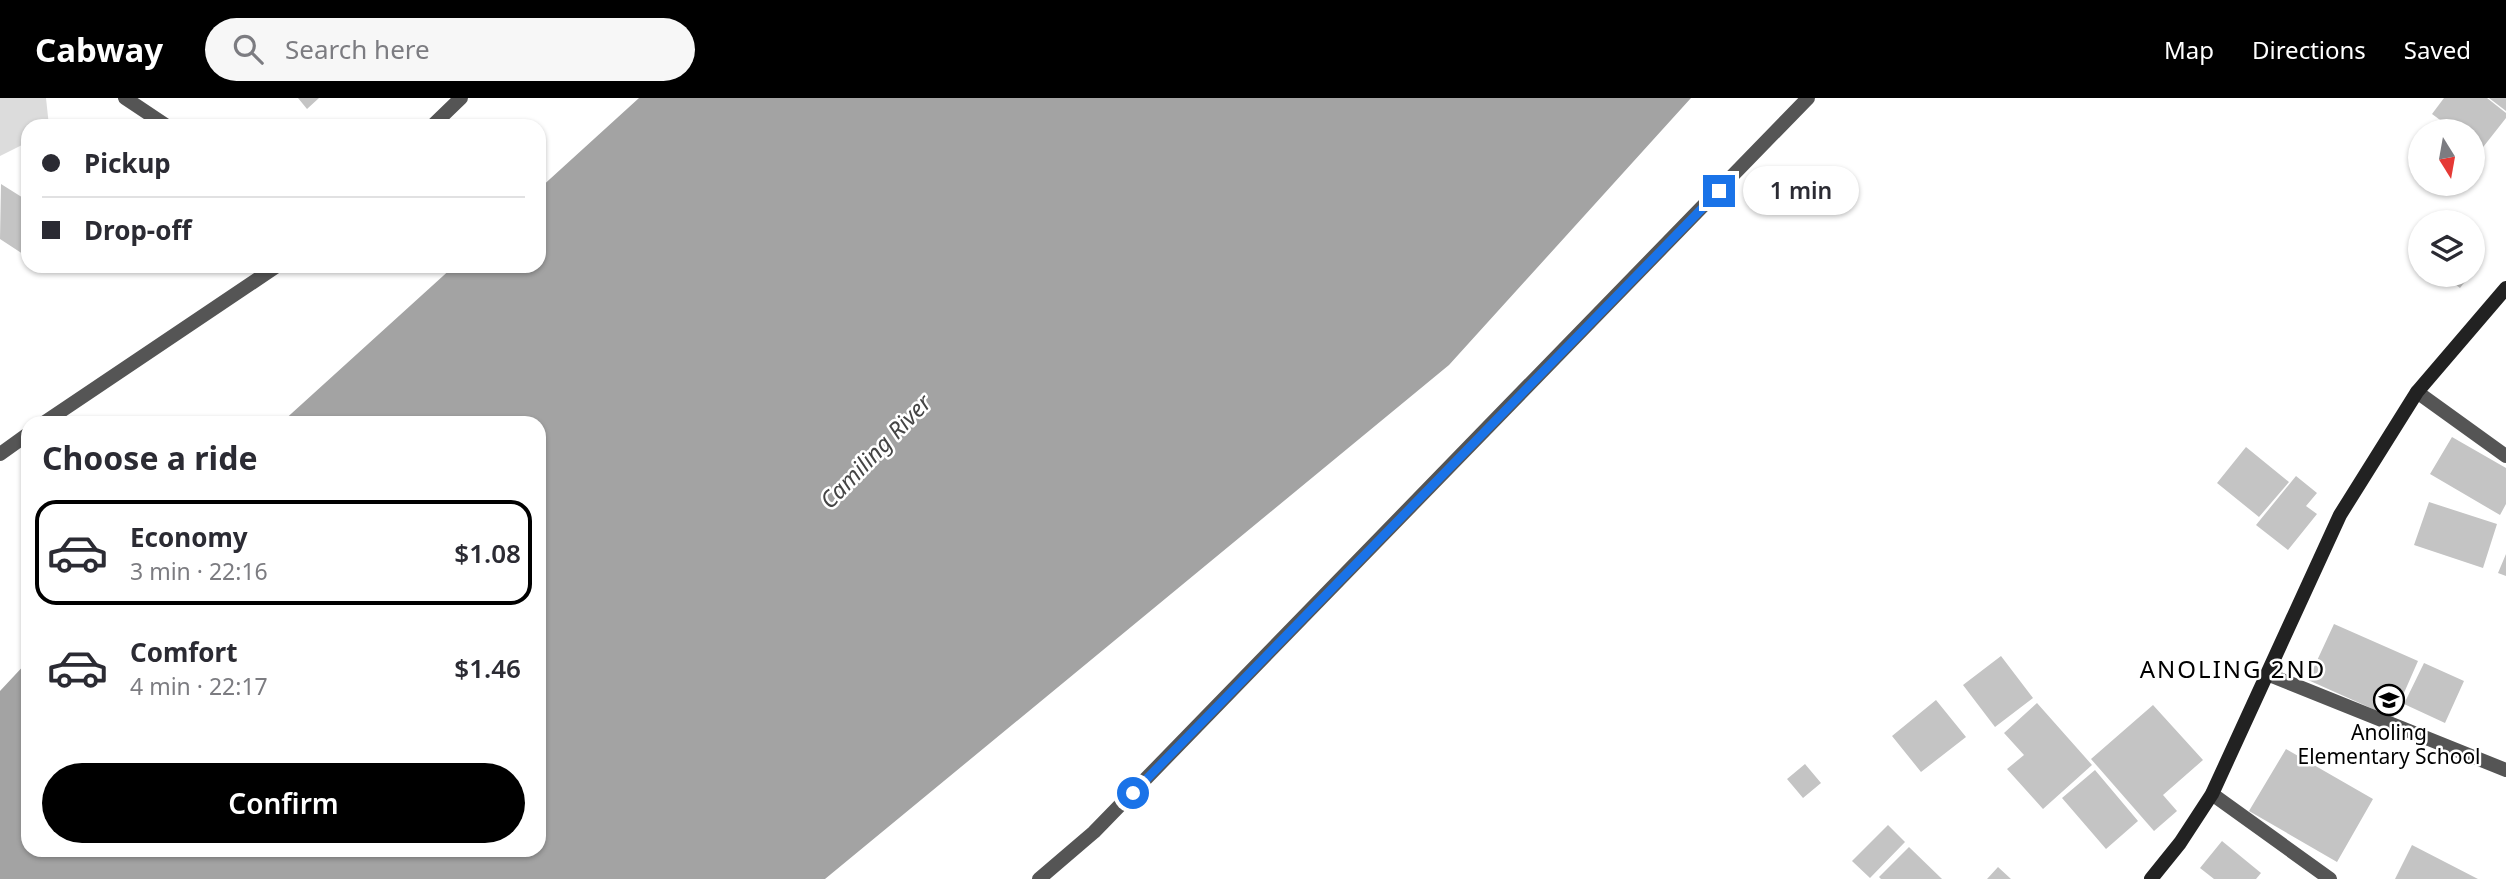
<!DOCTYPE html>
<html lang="en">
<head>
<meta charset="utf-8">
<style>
  body { margin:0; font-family:"Noto Sans",sans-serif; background:#f7f7f7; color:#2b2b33; height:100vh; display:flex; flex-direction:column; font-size:26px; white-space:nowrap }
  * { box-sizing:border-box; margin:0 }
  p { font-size:23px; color:#7c7c81 }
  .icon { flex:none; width:38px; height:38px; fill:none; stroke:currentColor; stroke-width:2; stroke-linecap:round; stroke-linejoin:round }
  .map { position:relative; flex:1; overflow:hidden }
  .drawer { position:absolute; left:21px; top:318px; width:525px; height:441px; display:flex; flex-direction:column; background:#fff; border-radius:21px; box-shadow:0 2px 5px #0004 }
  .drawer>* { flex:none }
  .guide { position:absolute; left:21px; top:21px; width:525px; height:154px; border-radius:21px; box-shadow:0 2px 5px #0004; display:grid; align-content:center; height:154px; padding:0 21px; background:#fff }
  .needle { width:46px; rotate:169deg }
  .controls { position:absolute; left:2408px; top:21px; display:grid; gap:14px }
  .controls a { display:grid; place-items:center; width:77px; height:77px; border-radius:50%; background:#fff; box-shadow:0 2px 5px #0004; font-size:35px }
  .end { position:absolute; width:32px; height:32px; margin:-16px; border:9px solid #1a73e8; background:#fff; box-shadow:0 0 0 4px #fff }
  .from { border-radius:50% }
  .bubble { position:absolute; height:49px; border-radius:24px; background:#fff; box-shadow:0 2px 5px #0004; font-size:23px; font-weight:600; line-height:49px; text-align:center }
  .guide b { display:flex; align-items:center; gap:24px; height:66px; font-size:26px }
  .guide b+b { border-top:2px solid #e1e1e2 }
  .guide i { width:18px; height:18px; background:#2b2b33 }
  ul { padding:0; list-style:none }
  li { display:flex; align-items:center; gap:21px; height:105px; margin:0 14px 10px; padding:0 7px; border:4px solid transparent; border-radius:21px }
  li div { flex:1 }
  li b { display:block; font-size:26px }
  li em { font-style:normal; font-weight:600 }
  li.on { border-color:#000 }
  li>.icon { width:63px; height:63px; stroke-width:1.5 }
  h2 { padding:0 21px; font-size:32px; line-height:84px }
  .button { display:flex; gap:14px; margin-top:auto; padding:14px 21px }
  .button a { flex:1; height:80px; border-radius:42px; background:#000; color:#fff; font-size:28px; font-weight:600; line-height:80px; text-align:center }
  header { display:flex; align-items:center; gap:42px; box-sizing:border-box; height:98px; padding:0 35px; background:#000; color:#fff }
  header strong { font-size:33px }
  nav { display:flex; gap:38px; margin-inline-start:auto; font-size:24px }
  .search { width:490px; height:63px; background:#f7f7f7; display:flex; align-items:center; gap:18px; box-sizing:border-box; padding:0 24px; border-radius:38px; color:#7c7c81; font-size:26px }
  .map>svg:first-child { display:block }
  .green { fill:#dcdcdc }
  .water { fill:#a3a3a3 }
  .building { fill:#c4c4c4 }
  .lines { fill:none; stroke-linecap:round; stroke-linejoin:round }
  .lane { stroke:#555; stroke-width:14 }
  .street { stroke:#555; stroke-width:14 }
  .secondary { stroke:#222; stroke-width:14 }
  .route { stroke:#1a73e8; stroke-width:9 }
  .labels { text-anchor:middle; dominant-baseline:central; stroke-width:5; stroke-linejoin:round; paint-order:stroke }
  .poi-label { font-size:21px; fill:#000; stroke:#fff }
  .water-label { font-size:23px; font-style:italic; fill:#444; stroke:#fff }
  .quarter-label { font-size:24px; letter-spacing:2px; fill:#000; stroke:#fff }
</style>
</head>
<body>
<header>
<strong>Cabway</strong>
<div class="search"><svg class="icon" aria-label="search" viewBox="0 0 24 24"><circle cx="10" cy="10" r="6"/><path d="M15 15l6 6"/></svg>Search here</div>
<nav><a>Map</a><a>Directions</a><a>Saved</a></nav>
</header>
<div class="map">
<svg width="2506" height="781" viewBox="0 0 2506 781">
  <rect width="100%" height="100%" fill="#fff"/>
  <path class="green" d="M0,0H46L49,28H28V44L0,58Z"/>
  <path class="water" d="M639,0H1691L1449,267L825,781H0V593L28,563V752H539V326L281,325L454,168H539V91Z"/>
  <path class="building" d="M298,0H319L307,11Z
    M2444,0H2487L2506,15V20L2480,53L2473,47V33H2455L2432,16Z
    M2489,0H2506V13Z
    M1,86L28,103V154L26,158L0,141Z
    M2443,177H2470L2460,190Z
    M2452,339L2506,370V406L2500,417L2430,376Z
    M2246,349L2289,384L2259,419L2217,385Z
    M2296,378L2317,395L2306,408L2317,416L2288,452L2256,427Z
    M2429,404L2497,426L2483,470L2414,447Z
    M2506,456V478L2498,475Z
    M2334,526L2418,563L2393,620L2308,582Z
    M2001,558L2033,600L1995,629L1963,587Z
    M2424,565L2464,583L2445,625L2404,606Z
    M1936,602L1966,639L1921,674L1892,638Z
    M2037,605L2092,667L2043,711L2007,671L2024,657L2004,635Z
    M2153,607L2203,662L2163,697L2177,713L2154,733L2091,661Z
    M2286,651L2373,701L2337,764L2249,713Z
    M1805,666L1821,685L1803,700L1787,681Z
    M2095,672L2138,723L2106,751L2062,700Z
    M1888,727L1905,744L1870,780L1852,763Z
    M2222,743L2261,775L2256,781H2214L2200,770Z
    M2412,747L2478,781H2395Z
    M1909,749L1942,781H1881L1879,779Z
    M1998,769L2011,781H1987Z"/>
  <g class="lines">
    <path class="lane" d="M2267,576L2506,672"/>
    <path class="street" d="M125,0L167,28
      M432,28L461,0
      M2417,294L2506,358
      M42,326L277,168
      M0,356L28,336
      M2212,696L2330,781
      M1039,781L1094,734L1808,0"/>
    <path class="secondary" d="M2151,781L2180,745L2212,696L2340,417L2417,294L2506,190"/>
  </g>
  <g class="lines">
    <path class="route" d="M1133,695L1719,93"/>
  </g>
  <defs>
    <g id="school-ring" transform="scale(1.575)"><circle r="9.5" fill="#fff" stroke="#000" stroke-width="1.5"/><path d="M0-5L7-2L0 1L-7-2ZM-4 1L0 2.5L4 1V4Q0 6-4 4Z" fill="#000"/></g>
  </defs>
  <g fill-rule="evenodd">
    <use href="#school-ring" x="2389" y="602"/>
  </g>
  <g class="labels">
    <g class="poi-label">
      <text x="2389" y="634">Anoling<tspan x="2389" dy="24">Elementary School</tspan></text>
    </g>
    <g class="water-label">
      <text transform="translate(875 353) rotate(-46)">Camiling River</text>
    </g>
    <g class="quarter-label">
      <text x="2233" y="570">ANOLING 2ND</text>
    </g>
  </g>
</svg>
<div class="controls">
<a><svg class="needle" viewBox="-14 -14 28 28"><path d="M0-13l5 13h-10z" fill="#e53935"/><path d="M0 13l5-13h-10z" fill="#7c7c81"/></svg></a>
<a><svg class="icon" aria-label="layers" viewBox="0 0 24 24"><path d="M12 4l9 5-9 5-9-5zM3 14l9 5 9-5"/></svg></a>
</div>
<i class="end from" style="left:1133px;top:695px"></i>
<i class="end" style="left:1719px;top:93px"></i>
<div class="bubble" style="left:1743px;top:68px;width:116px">1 min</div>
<div class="guide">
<b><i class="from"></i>Pickup</b>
<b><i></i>Drop-off</b>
</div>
<section class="drawer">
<h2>Choose a ride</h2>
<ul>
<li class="on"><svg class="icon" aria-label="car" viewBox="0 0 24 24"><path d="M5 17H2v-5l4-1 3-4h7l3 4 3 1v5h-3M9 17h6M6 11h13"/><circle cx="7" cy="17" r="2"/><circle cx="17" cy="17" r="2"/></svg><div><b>Economy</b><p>3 min · 22:16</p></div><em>$1.08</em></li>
<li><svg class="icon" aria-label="car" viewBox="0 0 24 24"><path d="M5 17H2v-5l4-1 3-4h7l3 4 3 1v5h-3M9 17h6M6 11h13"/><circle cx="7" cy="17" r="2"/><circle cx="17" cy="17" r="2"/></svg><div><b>Comfort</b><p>4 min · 22:17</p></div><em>$1.46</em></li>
</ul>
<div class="button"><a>Confirm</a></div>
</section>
</div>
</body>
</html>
